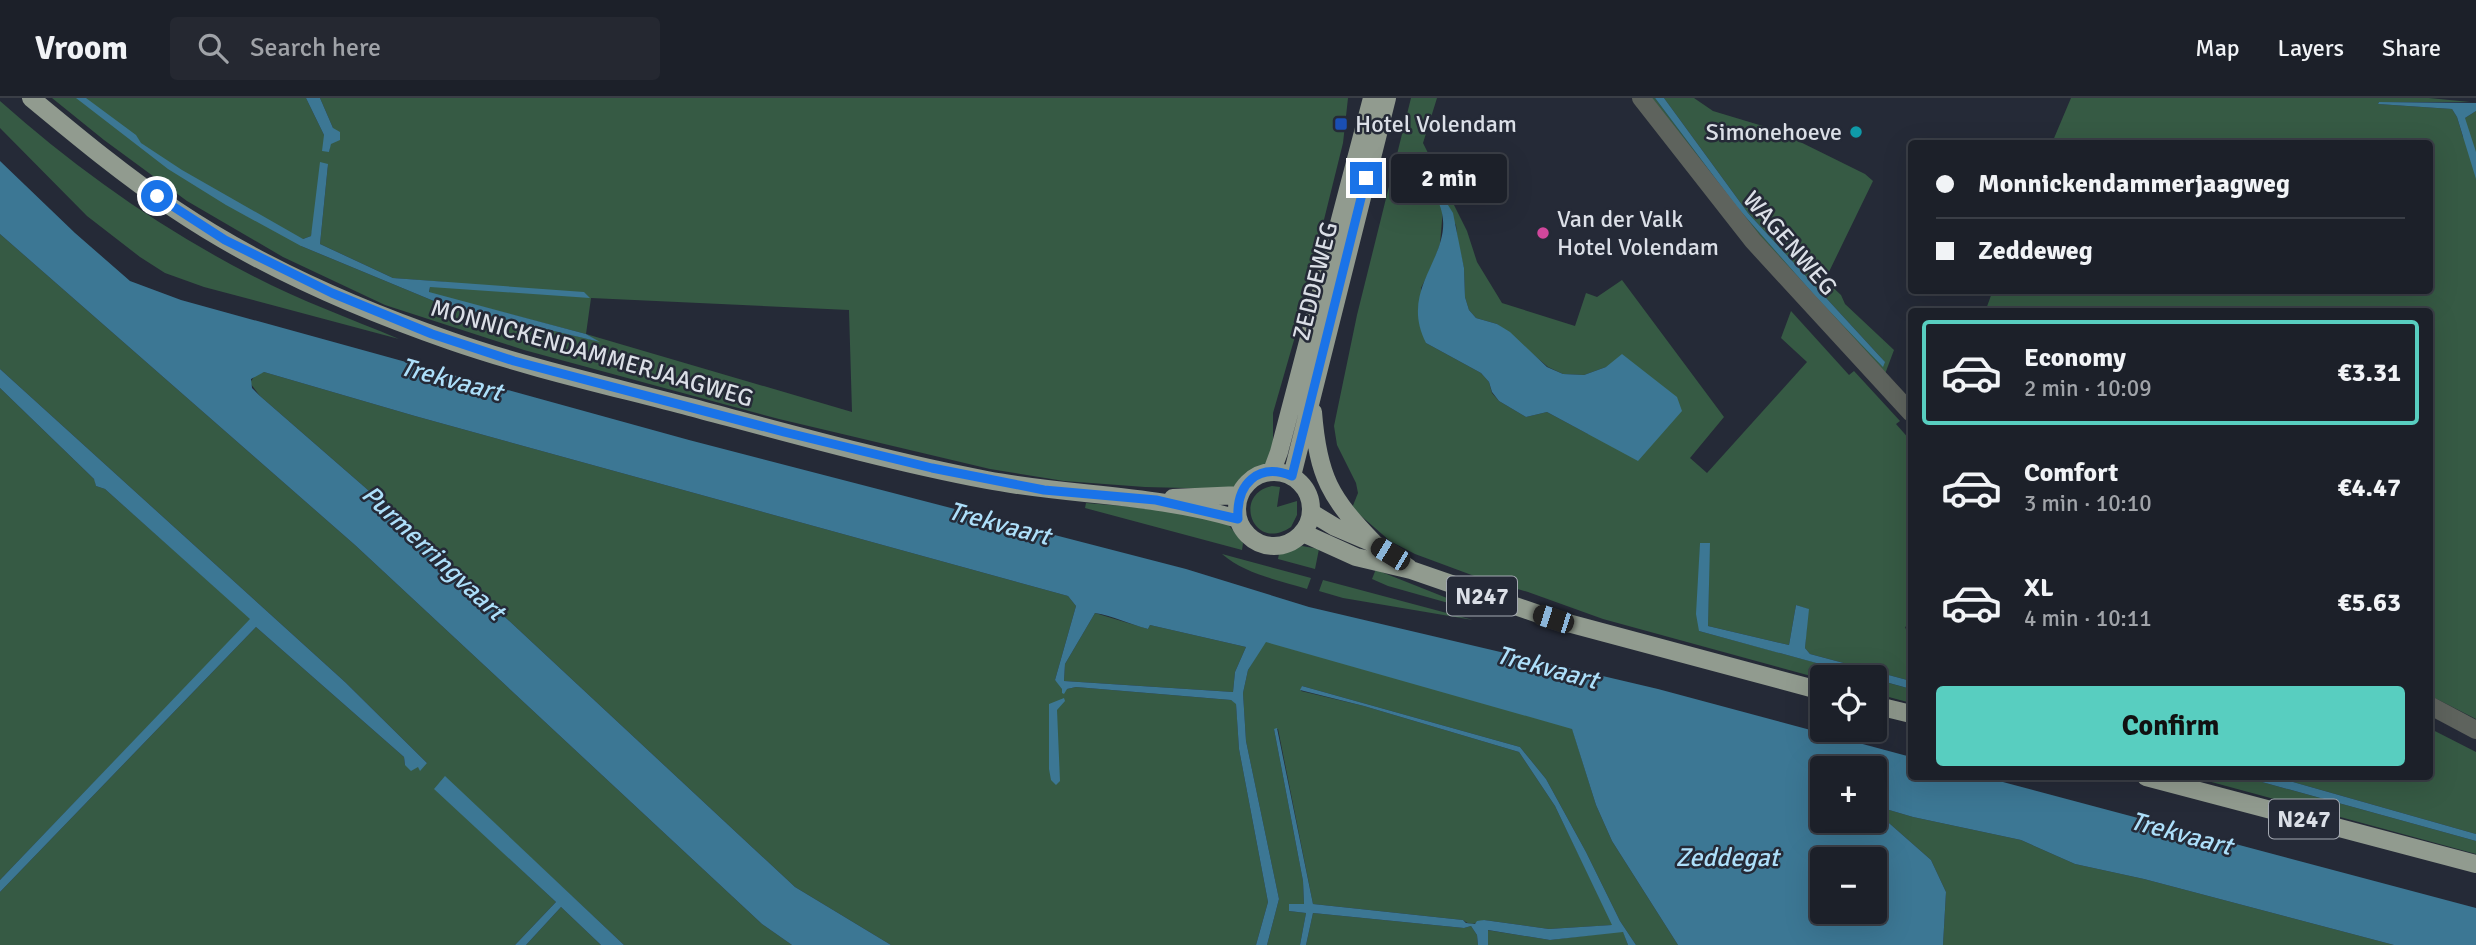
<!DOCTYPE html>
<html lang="en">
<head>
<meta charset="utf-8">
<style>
  body { margin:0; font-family:Signika,sans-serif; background:#252831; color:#f1f3f6; height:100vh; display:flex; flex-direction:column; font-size:26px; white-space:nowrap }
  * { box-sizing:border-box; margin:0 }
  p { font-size:23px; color:#a0a3a8 }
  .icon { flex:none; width:38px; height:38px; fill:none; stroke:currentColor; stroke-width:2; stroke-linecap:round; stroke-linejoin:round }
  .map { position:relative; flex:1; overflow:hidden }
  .side { position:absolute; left:1908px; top:210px; width:525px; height:472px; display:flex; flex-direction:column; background:#1c2029; border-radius:7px; box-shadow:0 7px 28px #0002,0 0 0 2px #3a3e46 }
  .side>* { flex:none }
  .hud { position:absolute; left:1908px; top:42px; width:525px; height:154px; border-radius:7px; box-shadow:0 7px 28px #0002,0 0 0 2px #3a3e46; display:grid; align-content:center; height:154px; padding:0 28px; background:#1c2029 }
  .tools { position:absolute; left:1810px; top:567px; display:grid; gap:14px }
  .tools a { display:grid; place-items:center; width:77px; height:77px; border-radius:7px; background:#1c2029; box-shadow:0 7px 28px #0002,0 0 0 2px #3a3e46; font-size:35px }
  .end { position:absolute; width:32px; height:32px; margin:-16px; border:9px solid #1a73e8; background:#fff; box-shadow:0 0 0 4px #fff }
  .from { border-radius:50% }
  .bubble { position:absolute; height:49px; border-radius:7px; background:#1c2029; box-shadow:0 7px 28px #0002,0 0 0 2px #3a3e46; font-size:23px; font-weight:800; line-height:49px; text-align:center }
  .car { position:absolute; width:21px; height:42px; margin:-21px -10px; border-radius:9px; box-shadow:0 0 5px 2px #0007; background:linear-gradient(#222 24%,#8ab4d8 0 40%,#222 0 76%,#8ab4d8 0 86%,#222 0) }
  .hud b { display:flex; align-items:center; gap:24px; height:66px; font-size:26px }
  .hud b+b { border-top:2px solid #3a3e46 }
  .hud i { width:18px; height:18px; background:#f1f3f6 }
  ul { padding:12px 0 0; list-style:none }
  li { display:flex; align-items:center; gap:21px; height:105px; margin:0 14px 10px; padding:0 14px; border:4px solid transparent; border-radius:7px }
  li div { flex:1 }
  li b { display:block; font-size:26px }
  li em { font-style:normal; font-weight:800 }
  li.selected { border-color:#58cec0 }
  li>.icon { width:63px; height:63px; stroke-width:1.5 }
  .cta { display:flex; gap:14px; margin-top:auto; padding:14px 28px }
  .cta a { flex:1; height:80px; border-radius:7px; background:#58cec0; color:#111; font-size:28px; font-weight:800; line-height:80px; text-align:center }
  header { display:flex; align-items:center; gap:42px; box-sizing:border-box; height:98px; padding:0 35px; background:#1c2029; border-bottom:2px solid #3a3e46 }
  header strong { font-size:33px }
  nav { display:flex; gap:38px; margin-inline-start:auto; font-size:24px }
  .search { width:490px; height:63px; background:#252831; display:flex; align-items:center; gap:18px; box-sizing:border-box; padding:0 24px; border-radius:7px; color:#a0a3a8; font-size:26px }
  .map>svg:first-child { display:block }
  .green { fill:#365a44; fill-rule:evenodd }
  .water { fill:#3c7794; fill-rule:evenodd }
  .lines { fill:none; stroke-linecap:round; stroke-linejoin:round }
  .minor { stroke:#5e635d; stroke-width:18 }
  .major { stroke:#919b8f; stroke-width:18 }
  .route { stroke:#1a73e8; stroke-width:9 }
  .transit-dot { fill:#1a4fb4; stroke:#252a37; stroke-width:2.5 }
  .culture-dot { fill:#0f9aa8; stroke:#252a37; stroke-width:2.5 }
  .hotel-dot { fill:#d1479c; stroke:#252a37; stroke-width:2.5 }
  .labels { text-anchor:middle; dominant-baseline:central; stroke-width:5; stroke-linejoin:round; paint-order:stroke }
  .shield { fill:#252a37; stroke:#a4a9b2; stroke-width:2 }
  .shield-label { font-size:23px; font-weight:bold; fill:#dbdfe7 }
  .poi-label { font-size:24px; fill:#dbdfe7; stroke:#252a37; text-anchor:start }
  .street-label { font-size:24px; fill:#dbdfe7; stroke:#252a37 }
  .water-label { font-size:26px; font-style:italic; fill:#addffa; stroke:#252a37 }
</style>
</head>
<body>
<header>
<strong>Vroom</strong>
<div class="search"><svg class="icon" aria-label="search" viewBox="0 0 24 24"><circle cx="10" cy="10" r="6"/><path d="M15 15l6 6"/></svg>Search here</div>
<nav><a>Map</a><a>Layers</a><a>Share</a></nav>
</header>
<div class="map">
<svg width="2476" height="847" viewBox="0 0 2476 847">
  <rect width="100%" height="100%" fill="#252a37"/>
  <path class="green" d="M52,0H306L324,37L329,54L333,30L320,0H1348L1343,45L1315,158L1313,176L1273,315V355L1265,368L1252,374L1239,387L1227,391L1145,389L1064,383L990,371L779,321L524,252L385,207L283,159L187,103L104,42ZM328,66L320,146L393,180L445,184L430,189L429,195L586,236L597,243L441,206L301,148L303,141L311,138ZM591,200L849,212L852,314L586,236Z
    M1411,0H1437L1423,45L1467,133L1477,164L1502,205L1575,228L1586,195L1597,199L1622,182L1724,319L1690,360L1707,375L1807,264L1781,240L1791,213L1849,277L1854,273L1900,323L1896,326L1911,343V526L1905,529L1911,542V583L1810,556L1805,550L1808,511L1796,507L1789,547L1708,528L1709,445H1700L1699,533L1869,579L1822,581L1603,521L1528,494L1477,479L1415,456L1390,443L1352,410L1358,395L1356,385L1337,347L1334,328L1357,217ZM1438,100L1456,127L1458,145L1464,170L1465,199L1469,212L1476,220L1497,226L1548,269L1563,276L1584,277L1606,269L1588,336L1547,314L1526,319L1499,303L1492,295L1489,284L1481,275L1426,245L1421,190L1432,168L1440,146L1443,111Z
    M1646,0H1655L1736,108L1796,176L1815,198L1885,264L1748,115L1664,0H1694L1713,13L1776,32L1865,76L1873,83L1825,182L1841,197L1845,206L1894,252L1885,276L1793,182Z
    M2071,0H2429L2470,4H2379L2378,6L2452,11L2457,19L2463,39L2465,20L2476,13V621L2429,597V214H1985L1993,192H2429V46L2052,45Z
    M0,3C76,71 160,130 251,177C298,202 349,220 399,241L204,189L165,175L140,159L87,118L0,30Z
    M0,136L355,447L762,826L792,847H624L445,679L435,691L556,804L515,847H0V794L256,529L404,659L405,667L427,665L345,584L0,271Z
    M264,274L415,318L1068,498L1076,508L1055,582L1067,591L1076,589L1231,602L1236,605L1239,651L1268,804L1256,847H891L795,789L376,399L260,298L250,285L255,277Z
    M0,290L95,382L96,388L105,391L251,521L0,782Z
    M1272,388L1280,389L1277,409L1297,403V417L1291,429C1253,455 1232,396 1272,388Z
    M1086,405L1160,411L1227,425L1243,445L1242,452L1085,410Z
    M1302,448L1319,451L1315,471L1278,461L1279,456Z
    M1222,456L1311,480L1307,491C1278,482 1245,476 1222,456Z
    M1376,471L1384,475L1462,506L1459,508L1388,488L1372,481Z
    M1323,482L1473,522L1343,500L1319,493Z
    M1095,515L1148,531L1150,527L1246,549L1235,574L1233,594L1064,583L1065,566Z
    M1265,543L1572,630L1596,707L1612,743L1678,847H1636L1620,823L1586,754L1546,681L1520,649L1302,588L1301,593L1364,608L1519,654L1555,708L1613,827L1549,831L1484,822C1477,826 1470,828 1463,822L1313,806L1278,631H1274L1303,783L1304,806H1289V813L1306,815L1300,847H1267L1279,801L1246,643L1243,595L1248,572Z
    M1874,581L1911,591V605L1874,595Z
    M2429,630L2476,654V736L2275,679H2429Z
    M2193,679H2244L2476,743V756Z
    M1879,709L1913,719L2021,742L2075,766L2144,781L2394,847H1943L1946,794L1931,762L1881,718Z
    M561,809L601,847H526Z
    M1313,815L1464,830L1471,828L1477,837L1478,847H1306Z
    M1487,832L1550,842L1623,833L1628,847H1488Z"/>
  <path class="water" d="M76,0H86L136,37L141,45L182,72L303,141L311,138L320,64L328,66L320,146L393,180L584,194L590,200L430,189L429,194L586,236L600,244L441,206L301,148L226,107L168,71Z
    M306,0H320L333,30L340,34V42L331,46L329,54L322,53L324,37Z
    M1655,0H1664L1748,115L1885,264L1883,269L1815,198L1736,108Z
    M2379,4L2476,5V13L2465,20L2476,54V81L2457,19L2452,11L2378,6Z
    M0,63L75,135L130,183L181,202L689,342L1186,471L1309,509L1658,591L1911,659V679H1984L2476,810V847H2394L2144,781L2075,766L2021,742L1913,719L1879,709L1881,718L1931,762L1946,794L1943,847H1678L1612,743L1596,707L1572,631L1266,544L1248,572L1243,595L1246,643L1279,801L1267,847H1256L1268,804L1239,651L1236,606L1231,602L1076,589L1067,591L1064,596L1062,595V591L1055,582L1076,508L1068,498L415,318L264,274L251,281L252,290L260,298L376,399L795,789L891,847H792L762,826L355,447L0,136ZM1095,515C1113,518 1129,526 1148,531L1150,527L1246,549L1235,574L1233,594L1064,583L1065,566ZM1822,670H1874V723H1822ZM1822,761H1874V814H1822Z
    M1436,99L1448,107L1453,115L1464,170L1465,199L1469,212L1476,220L1497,226L1510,234L1547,269L1563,276L1584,277L1606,269L1622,256L1677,299L1682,313L1638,363L1547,314L1526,319L1499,303L1492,294L1489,284L1481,275L1426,245C1395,184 1465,153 1436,99Z
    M0,271L345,584L427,665L420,673L418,669L411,673L405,667L404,659L256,529L0,794V782L250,521L105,391L96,388L94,381L0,290Z
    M1700,445H1710L1708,528L1789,547L1796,507L1809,511L1805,550L1810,556L1911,583V591L1699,533L1696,516Z
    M1302,588L1520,649L1546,681L1586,754L1620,823L1636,847H1628L1623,834L1550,842L1488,832V847H1478L1477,837L1471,828L1464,830L1313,815L1306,847H1300L1306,815L1289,813V806H1304L1303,783L1274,631L1277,630L1313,806L1463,822L1466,825L1475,826L1477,823L1484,822L1549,831L1612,827L1555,708L1519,654L1364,608L1300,592Z
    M1064,600L1065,603L1057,612L1060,683L1056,687L1051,682L1049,671V606Z
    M445,678L624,847H601L561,809L526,847H515L556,804L434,691Z
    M2244,679H2275L2476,736V743Z"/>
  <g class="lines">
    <path class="minor" d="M1641,0L1753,143L1911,315
      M2429,607L2476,632"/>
    <path class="major" d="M31,0C78,39 125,78 176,112C258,167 358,211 451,243C529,270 610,288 690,309C788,335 887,363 987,382C1071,398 1156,396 1238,421
      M1313,314C1318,379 1330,400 1375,446
      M1272,373L1279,354L1372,0
      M1237 411a37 37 0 1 1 74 0a37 37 0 1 1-74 0Z
      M1292,378L1387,0
      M1173,400L1240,397
      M1312,415L1335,429L1375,446L1409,470
      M1303,435L1356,459L1411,472L1553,521L1822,593
      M1874,607L1911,616
      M2146,679L2476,766"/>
  </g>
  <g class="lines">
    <path class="route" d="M157,98L225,142L332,195L432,236L514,263L784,334L932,370L1044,392L1156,402L1238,421C1236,386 1258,364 1292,378L1366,80"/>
  </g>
  <rect class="transit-dot" x="1334" y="19" width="14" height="14" rx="3.5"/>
  <circle class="culture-dot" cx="1856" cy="34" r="7"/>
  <circle class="hotel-dot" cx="1543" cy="135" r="7"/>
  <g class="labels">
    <g class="shield">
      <rect x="1447" y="478.5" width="70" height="39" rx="5"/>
      <rect x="2269" y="701.5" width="70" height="39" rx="5"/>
    </g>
    <g class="shield-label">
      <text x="1482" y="498">N247</text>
      <text x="2304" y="721">N247</text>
    </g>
    <g class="poi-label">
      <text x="1355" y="26">Hotel Volendam</text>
      <text x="1842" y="34" text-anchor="end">Simonehoeve</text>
      <text x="1557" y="121">Van der Valk<tspan x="1557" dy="28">Hotel Volendam</tspan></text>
    </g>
    <g class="street-label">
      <text transform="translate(1790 145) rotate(49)">WAGENWEG</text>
      <text transform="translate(1315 183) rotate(-76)">ZEDDEWEG</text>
      <text transform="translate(592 255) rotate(16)">MONNICKENDAMMERJAAGWEG</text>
    </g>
    <g class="water-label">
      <text transform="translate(451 282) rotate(15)">Trekvaart</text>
      <text transform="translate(999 426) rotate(15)">Trekvaart</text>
      <text transform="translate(433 455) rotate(43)">Purmerringvaart</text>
      <text transform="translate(1547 570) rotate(15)">Trekvaart</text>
      <text transform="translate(2181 736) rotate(15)">Trekvaart</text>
      <text x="1727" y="760">Zeddegat</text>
    </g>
  </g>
</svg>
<div class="tools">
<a><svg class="icon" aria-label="locate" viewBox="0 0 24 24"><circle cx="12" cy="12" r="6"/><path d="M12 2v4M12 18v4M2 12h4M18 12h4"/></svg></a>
<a>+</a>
<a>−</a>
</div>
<i class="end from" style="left:157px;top:98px"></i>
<i class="end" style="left:1366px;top:80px"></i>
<div class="bubble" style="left:1391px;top:56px;width:116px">2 min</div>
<i class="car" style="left:1390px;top:456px;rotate:301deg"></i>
<i class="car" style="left:1553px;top:521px;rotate:288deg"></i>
<div class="hud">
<b><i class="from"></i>Monnickendammerjaagweg</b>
<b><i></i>Zeddeweg</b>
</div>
<section class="side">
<ul>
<li class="selected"><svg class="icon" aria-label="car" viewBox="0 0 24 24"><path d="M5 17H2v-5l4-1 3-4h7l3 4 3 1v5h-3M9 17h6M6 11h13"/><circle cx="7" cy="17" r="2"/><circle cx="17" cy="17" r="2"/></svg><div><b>Economy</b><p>2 min · 10:09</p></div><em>€3.31</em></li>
<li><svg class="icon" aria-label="car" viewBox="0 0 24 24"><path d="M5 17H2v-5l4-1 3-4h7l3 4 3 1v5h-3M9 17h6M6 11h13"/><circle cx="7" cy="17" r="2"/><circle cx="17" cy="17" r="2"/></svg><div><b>Comfort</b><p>3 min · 10:10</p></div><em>€4.47</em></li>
<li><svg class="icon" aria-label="car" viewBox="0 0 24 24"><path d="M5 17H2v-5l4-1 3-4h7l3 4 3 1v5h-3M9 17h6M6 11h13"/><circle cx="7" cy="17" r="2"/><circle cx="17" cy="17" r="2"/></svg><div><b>XL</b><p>4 min · 10:11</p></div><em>€5.63</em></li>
</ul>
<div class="cta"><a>Confirm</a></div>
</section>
</div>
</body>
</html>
